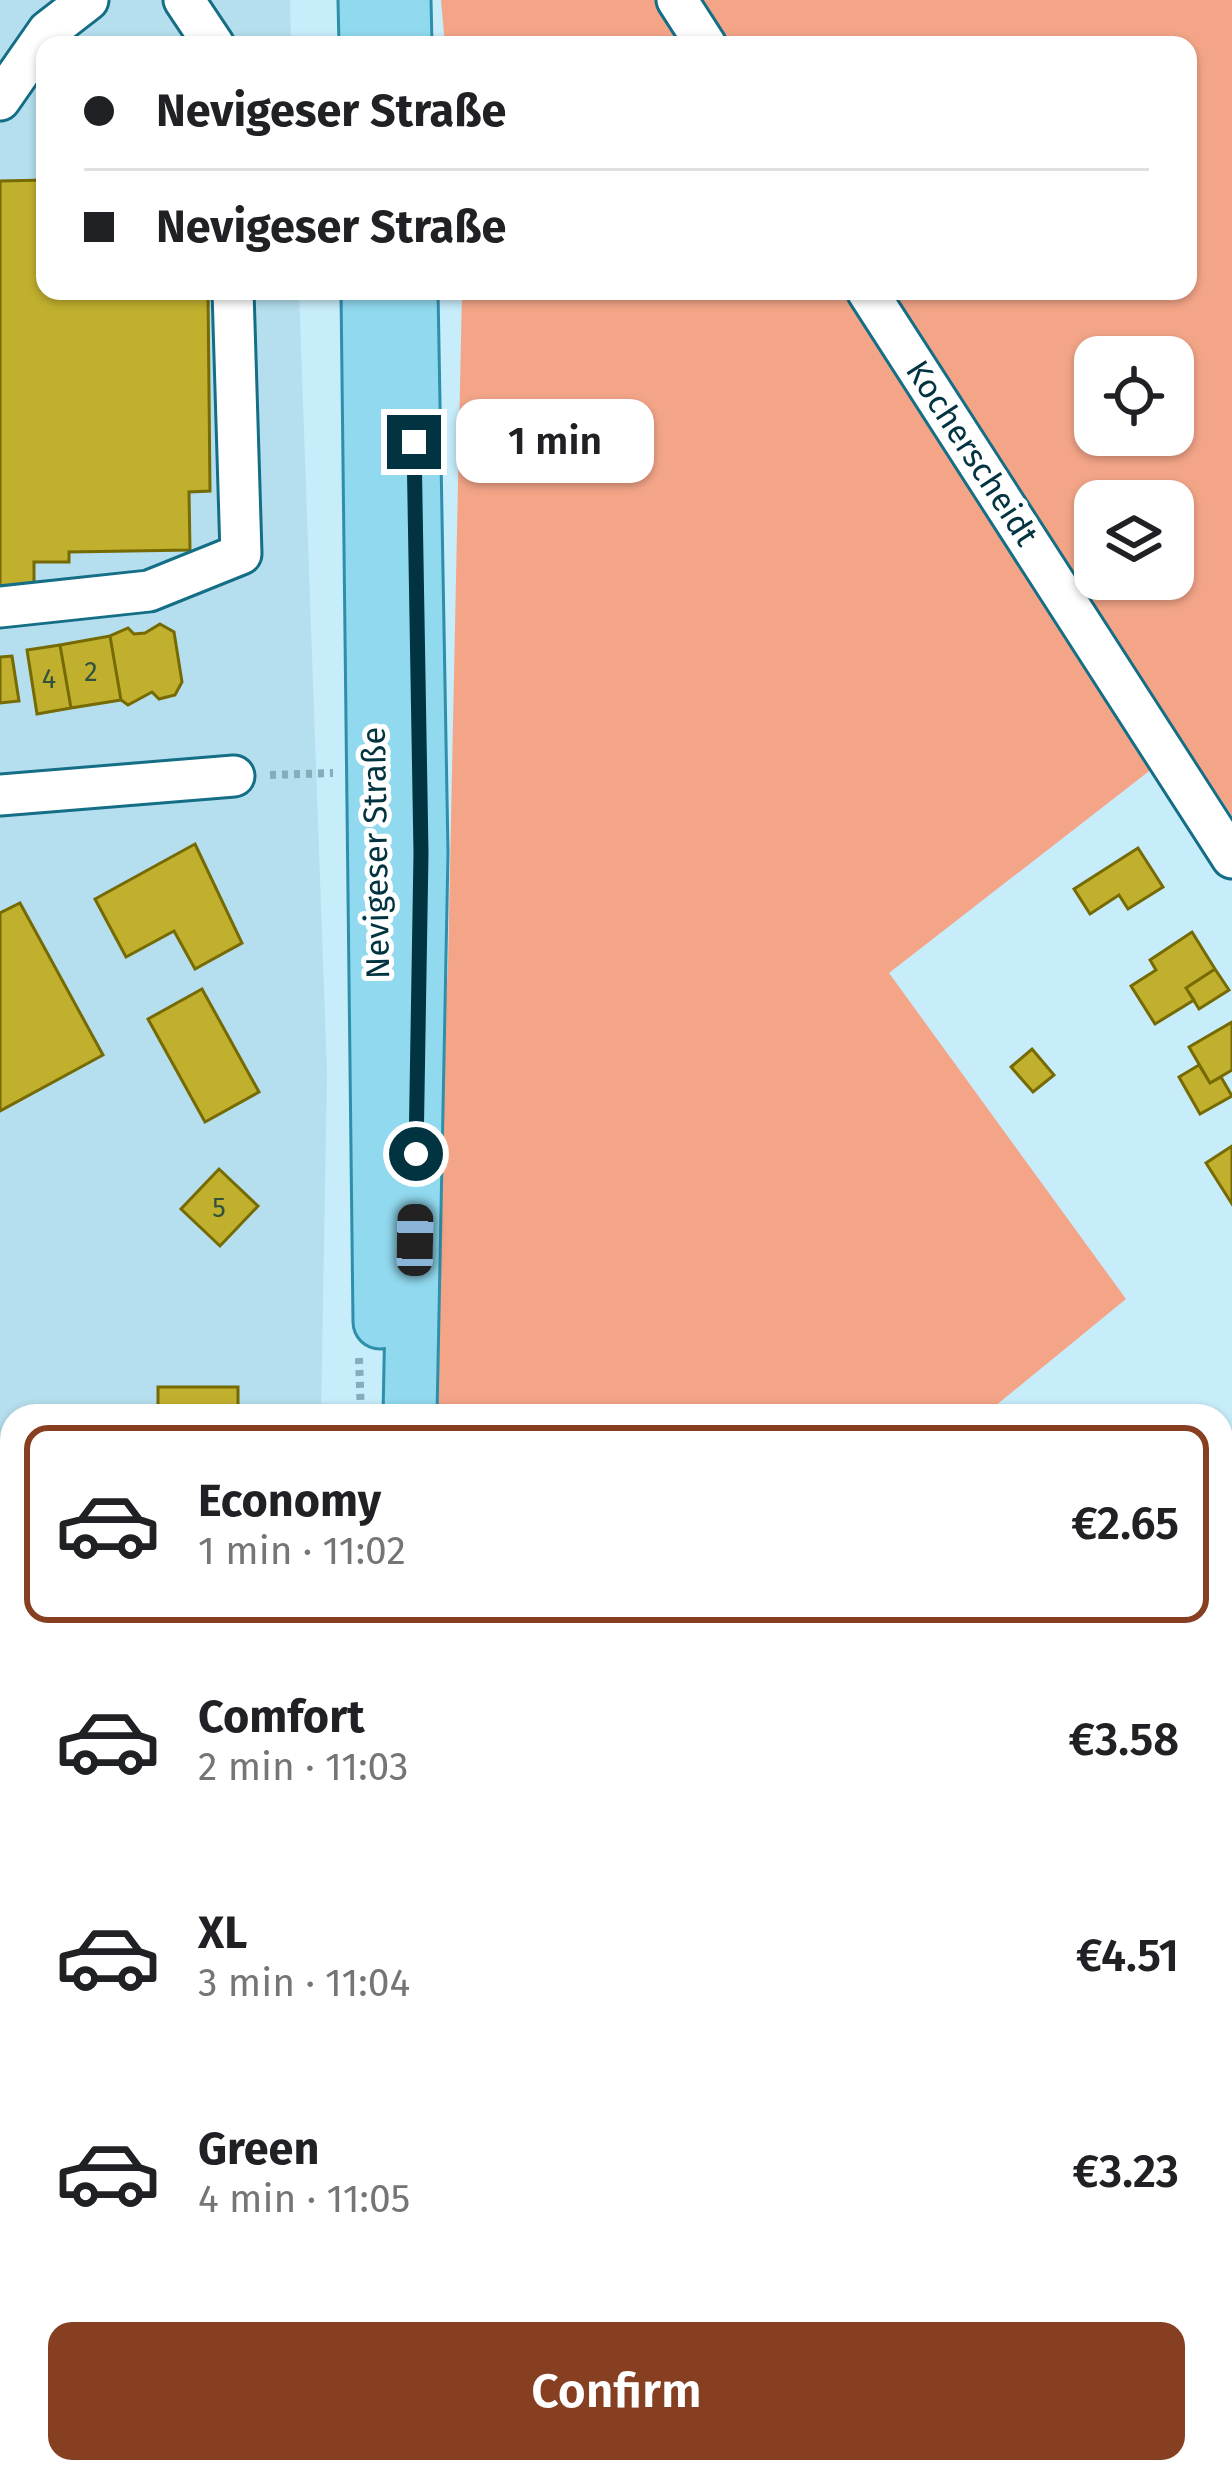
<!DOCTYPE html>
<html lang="en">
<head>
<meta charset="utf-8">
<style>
  body { margin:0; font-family:"Fira Sans",sans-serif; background:#f2f2f2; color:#202124; height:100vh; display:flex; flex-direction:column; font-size:45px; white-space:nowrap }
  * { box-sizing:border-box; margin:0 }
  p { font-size:39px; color:#757577 }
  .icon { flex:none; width:66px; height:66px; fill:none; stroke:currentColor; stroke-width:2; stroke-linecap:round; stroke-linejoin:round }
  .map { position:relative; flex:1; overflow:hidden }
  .sheet { position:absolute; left:0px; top:1404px; width:1233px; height:1080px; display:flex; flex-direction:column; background:#fff; border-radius:36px 36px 0 0; box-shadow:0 3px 9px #0004 }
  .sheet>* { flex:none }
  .hud { position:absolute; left:36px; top:36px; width:1161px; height:264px; border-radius:24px; box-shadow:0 3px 9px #0004; display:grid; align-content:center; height:264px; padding:0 48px; background:#fff }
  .fabs { position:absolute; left:1074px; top:336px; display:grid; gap:24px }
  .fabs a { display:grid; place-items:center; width:120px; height:120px; border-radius:24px; background:#fff; box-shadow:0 3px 9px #0004; font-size:60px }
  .end { position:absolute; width:54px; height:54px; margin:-27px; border:15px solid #013340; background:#fff; box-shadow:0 0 0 6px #fff }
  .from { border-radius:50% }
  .bubble { position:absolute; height:84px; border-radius:24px; background:#fff; box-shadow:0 3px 9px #0004; font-size:39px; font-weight:600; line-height:84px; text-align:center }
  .car { position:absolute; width:36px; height:72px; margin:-36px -18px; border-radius:15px; box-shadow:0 0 9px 3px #0007; background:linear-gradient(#222 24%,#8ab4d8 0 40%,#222 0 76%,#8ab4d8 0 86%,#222 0) }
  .hud b { display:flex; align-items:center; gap:42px; height:114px; font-size:45px }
  .hud b+b { border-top:3px solid #e0e0e0 }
  .hud i { width:30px; height:30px; background:#202124 }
  ul { padding:21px 0 0; list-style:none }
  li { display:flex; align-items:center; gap:36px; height:198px; margin:0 24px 18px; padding:0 24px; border:6px solid transparent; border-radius:24px }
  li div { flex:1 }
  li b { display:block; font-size:45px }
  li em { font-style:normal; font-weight:600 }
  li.selected { border-color:#873f22 }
  li>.icon { width:108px; height:108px; stroke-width:1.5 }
  .button { display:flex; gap:24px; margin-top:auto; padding:24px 48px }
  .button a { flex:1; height:138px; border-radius:24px; background:#873f22; color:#fff; font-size:48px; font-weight:600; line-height:138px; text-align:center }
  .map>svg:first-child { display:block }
  .built { fill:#b5dfee }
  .green { fill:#f4a588; fill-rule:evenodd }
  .building { fill:#c1b02e; stroke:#766a03; stroke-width:3 }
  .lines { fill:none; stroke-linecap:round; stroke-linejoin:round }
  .minor-casing { stroke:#146e86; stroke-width:45 }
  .major-casing { stroke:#2e8fab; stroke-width:57 }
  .path { stroke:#83adba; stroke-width:8; stroke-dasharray:6 6; stroke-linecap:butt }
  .minor { stroke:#fff; stroke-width:39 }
  .major { stroke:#90d9ef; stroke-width:51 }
  .route { stroke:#013340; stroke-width:15 }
  .labels { text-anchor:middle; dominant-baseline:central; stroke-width:10; stroke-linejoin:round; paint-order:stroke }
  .number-label { font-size:27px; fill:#31523c }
  .street-label { font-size:33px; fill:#013340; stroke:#fff }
</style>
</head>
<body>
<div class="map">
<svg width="1232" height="2484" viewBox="0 0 1232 2484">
  <rect width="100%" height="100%" fill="#c7ecfa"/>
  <path class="built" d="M0,0H290L291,45H45V291H299L327,1074L321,1416H12V2472H303V2484H0Z"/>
  <path class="green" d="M441,0H1232V816L1184,744L889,973L1126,1299L983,1416H423L448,965L462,291H1188V45H445ZM1095,357H1173V435H1095ZM1095,501H1173V579H1095Z
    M1221,1915L1232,1927V2484H306L307,2472H1221Z"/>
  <path class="building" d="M45,180V291H208L210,491L189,492L190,550L69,552V562H34V589L0,590V181Z
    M160,624L174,632L182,682L175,695L159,699L152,692L128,705L121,700L110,636L128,628L134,634L145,633Z
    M110,636L121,700L71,708L60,645Z
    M60,645L71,708L37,714L27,650Z
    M12,656L19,701L0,703V657Z
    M195,844L242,943L195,969L174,931L126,957L95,899Z
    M1138,848L1163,887L1128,909L1119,895L1090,914L1074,889Z
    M20,903L103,1055L0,1111V913Z
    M1192,932L1215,969L1186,988L1194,1000L1155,1024L1131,986L1156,970L1150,960Z
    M1215,969L1229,990L1199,1009L1186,988Z
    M202,989L259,1092L205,1122L148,1019Z
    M1232,1022V1070L1210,1083L1189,1047Z
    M1032,1049L1054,1075L1033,1092L1011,1067Z
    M1199,1065L1210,1083L1221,1077L1232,1096L1200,1114L1179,1077Z
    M1232,1146V1204L1206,1163Z
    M219,1169L258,1206L220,1246L181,1209Z
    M158,1387H238V1416H158Z
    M12,1539V1635L11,1636L0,1626V1553Z
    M73,2472H144L139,2484H67Z"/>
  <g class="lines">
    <g class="minor-casing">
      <path id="minor" d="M184,0L214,45
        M677,0L706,45
        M0,100L48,31L88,0
        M867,291L1232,858
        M0,607L149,591L241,554L233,291
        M0,795L234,776
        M1221,1533L1232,1525"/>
    </g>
    <g class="major-casing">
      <path id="major" d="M365,0L366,45
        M404,0L405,45
        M368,291L380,1322
        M410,1416L421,853L411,291
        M398,2472V2484"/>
    </g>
    <path class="path" d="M270,775L333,773
      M359,1358L361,1416
      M1221,2141L1232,2148
      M332,2484V2472
      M1067,2484L1072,2472"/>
    <use href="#minor" class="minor"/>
    <use href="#major" class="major"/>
  </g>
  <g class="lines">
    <path class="route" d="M414,442L421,853L416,1154"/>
  </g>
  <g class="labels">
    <g class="number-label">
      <text x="91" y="672">2</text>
      <text x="49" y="679">4</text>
      <text x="219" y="1208">5</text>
    </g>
    <g class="street-label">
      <text transform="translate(972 453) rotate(57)">Kocherscheidt</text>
      <text transform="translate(376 853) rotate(-91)">Nevigeser Straße</text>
    </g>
  </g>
</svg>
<div class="fabs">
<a><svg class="icon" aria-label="locate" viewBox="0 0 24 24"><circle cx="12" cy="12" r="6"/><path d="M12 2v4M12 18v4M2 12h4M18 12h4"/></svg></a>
<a><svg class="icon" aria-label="layers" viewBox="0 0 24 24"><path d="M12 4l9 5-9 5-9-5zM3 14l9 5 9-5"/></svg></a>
</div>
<i class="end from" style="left:416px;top:1154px"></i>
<i class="end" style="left:414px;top:442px"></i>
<div class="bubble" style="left:456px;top:399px;width:198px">1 min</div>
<i class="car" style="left:415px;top:1240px;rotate:1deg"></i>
<div class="hud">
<b><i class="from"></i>Nevigeser Straße</b>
<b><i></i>Nevigeser Straße</b>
</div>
<section class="sheet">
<ul>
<li class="selected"><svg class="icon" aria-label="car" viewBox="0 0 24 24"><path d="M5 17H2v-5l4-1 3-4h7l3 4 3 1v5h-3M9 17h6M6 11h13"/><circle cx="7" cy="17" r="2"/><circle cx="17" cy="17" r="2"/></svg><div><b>Economy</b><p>1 min · 11:02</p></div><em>€2.65</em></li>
<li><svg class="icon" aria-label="car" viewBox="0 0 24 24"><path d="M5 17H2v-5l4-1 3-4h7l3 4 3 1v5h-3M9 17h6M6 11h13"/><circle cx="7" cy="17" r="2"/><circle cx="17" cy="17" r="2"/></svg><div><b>Comfort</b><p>2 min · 11:03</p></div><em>€3.58</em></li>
<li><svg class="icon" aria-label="car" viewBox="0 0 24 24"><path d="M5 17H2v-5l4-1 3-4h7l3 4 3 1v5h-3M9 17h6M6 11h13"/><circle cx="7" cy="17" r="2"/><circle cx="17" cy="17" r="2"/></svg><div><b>XL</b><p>3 min · 11:04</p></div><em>€4.51</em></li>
<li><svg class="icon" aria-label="car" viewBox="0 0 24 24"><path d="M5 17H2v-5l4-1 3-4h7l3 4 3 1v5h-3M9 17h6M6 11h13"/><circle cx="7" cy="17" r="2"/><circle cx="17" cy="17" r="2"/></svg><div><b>Green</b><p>4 min · 11:05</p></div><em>€3.23</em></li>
</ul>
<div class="button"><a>Confirm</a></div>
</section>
</div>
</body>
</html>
